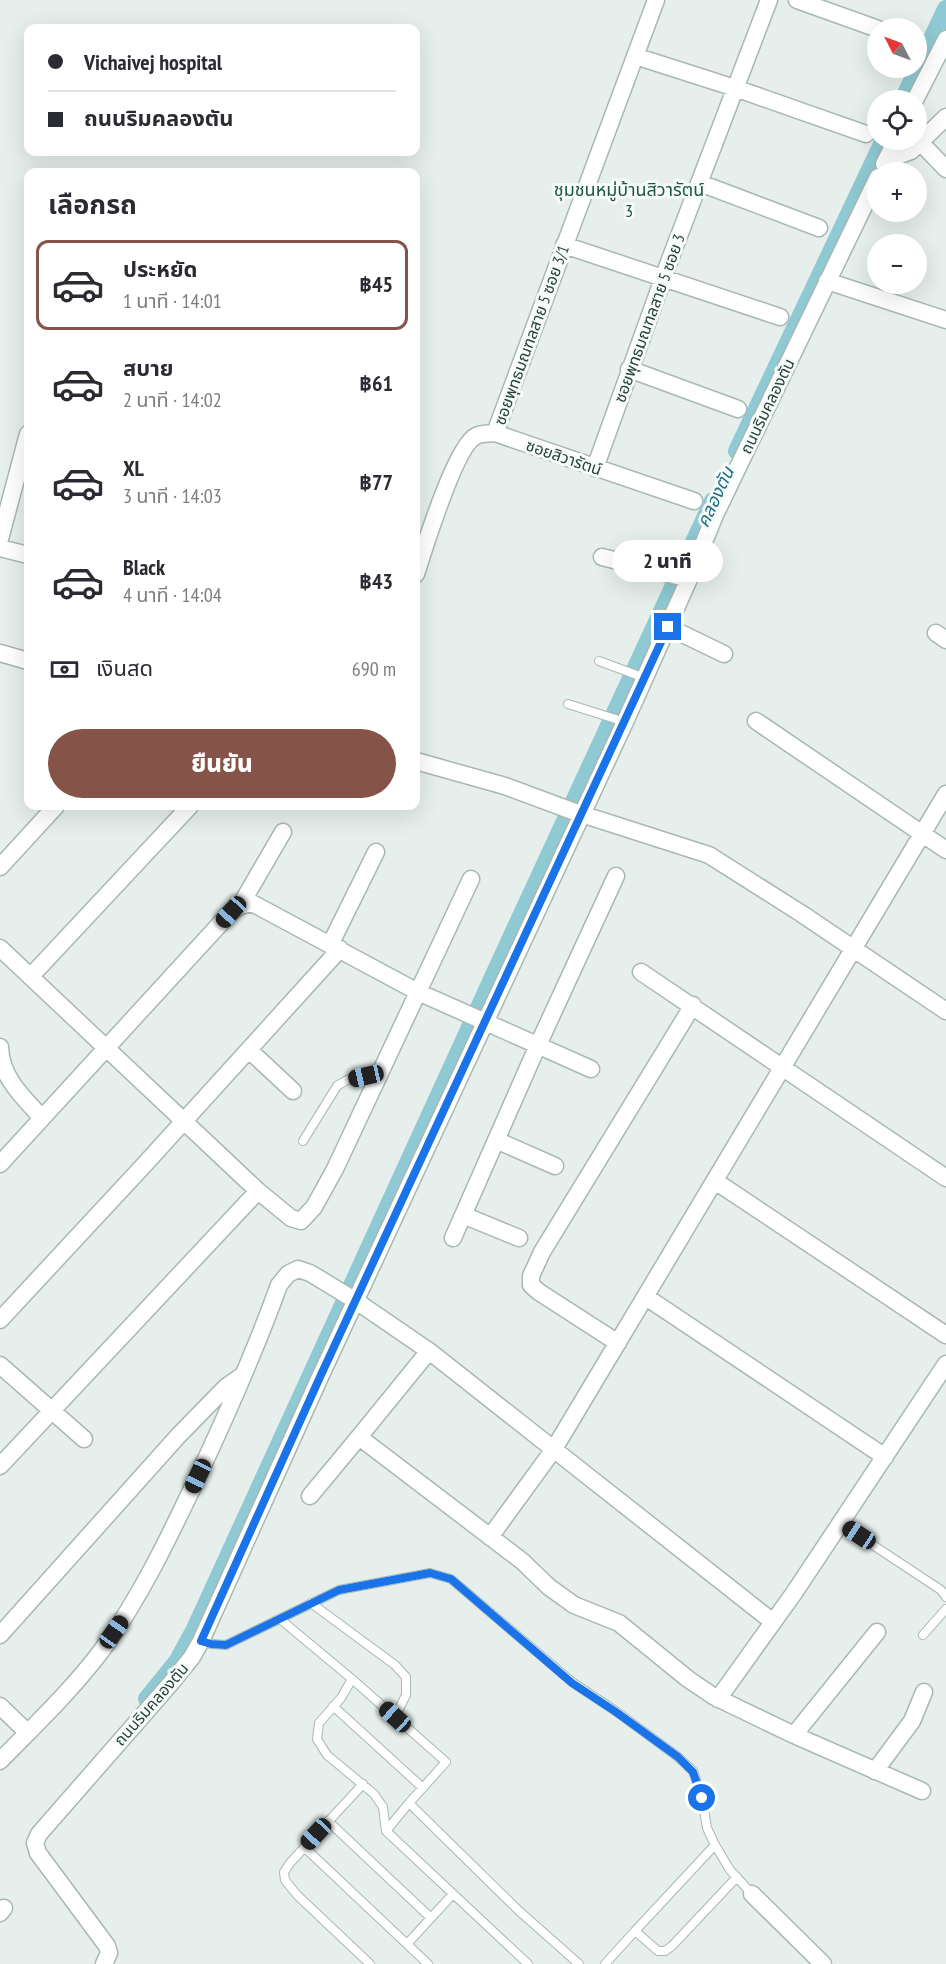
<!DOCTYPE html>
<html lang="th">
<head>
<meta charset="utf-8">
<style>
  body { margin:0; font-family:"PT Sans Narrow","Noto Sans Thai",sans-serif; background:#f2f2f3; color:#2b2b33; height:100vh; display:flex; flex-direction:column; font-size:22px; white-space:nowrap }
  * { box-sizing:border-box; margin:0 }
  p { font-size:20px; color:#7c7c81 }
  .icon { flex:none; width:33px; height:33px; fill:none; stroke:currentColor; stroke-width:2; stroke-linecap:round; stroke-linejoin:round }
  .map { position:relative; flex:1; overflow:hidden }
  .side { position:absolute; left:24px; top:168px; width:396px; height:642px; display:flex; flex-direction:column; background:#fff; border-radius:12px; box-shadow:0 6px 24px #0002 }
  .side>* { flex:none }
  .guide { position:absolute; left:24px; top:24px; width:396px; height:132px; border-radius:12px; box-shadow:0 6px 24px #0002; display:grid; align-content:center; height:132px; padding:0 24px; background:#fff }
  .needle { width:39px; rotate:312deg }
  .buttons { position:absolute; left:867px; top:18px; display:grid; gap:12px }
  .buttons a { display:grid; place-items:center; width:60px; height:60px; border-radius:50%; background:#fff; box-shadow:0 6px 24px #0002; font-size:30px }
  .end { position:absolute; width:27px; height:27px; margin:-14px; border:8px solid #1a73e8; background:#fff; box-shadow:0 0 0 3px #fff }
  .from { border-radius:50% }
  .bubble { position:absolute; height:42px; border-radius:21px; background:#fff; box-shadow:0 6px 24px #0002; font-size:20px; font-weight:800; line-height:42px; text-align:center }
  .car { position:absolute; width:18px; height:36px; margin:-18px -9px; border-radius:8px; box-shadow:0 0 4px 2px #0007; background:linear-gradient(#222 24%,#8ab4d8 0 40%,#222 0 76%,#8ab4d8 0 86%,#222 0) }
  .guide b { display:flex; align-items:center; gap:21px; height:57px; font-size:22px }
  .guide b+b { border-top:2px solid #e1e1e2 }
  .guide i { width:15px; height:15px; background:#2b2b33 }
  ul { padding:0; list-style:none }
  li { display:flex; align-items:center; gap:18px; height:90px; margin:0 12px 9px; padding:0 12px; border:3px solid transparent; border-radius:12px }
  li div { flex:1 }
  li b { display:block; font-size:22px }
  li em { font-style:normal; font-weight:800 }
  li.active { border-color:#855347 }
  li>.icon { width:54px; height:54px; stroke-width:1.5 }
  h2 { padding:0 24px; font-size:27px; line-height:72px }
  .pay { display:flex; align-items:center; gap:15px; height:66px; padding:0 24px; font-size:22px }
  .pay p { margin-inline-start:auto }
  .primary-button { display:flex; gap:12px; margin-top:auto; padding:12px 24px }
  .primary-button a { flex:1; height:69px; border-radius:36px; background:#855347; color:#fff; font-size:24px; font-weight:800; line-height:69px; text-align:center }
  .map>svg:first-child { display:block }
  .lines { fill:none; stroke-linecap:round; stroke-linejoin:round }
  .canal { stroke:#8ec9d4; stroke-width:18 }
  .service-casing { stroke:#a8b8b2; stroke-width:10 }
  .minor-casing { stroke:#a8b8b2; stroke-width:19 }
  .service { stroke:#fff; stroke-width:8 }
  .minor { stroke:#fff; stroke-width:16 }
  .route { stroke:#1a73e8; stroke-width:8 }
  .labels { text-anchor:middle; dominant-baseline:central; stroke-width:6; stroke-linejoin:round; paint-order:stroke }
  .street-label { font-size:16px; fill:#24423a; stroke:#f7fbf9 }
  .neighbourhood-label { font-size:18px; fill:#1f5548; stroke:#f7fbf9 }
  .water-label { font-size:18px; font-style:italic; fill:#1c6f80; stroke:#f7fbf9 }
</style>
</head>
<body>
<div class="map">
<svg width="946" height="1964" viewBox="0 0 946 1964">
  <rect width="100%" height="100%" fill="#e6efeb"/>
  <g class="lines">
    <path class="canal" d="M903,100L946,9
      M737,451L884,140
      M147,1699L177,1662L195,1629L510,940L713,501"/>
    <g class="service-casing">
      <path id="service" d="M599,661L645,678
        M568,704L625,722
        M303,1141L337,1086L347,1080L380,1073
        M841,1524L941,1590L946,1597
        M311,1603L395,1665L406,1677V1695L395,1717
        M280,1619L352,1679L446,1762L409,1803L518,1910L579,1964
        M923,1635L946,1609
        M201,1641L211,1644L226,1645L339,1590L430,1573L451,1579L572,1682L617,1712L678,1757L693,1771L702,1798L707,1828L715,1845L730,1870L752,1894
        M352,1679L341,1698L319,1723L317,1739L327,1755L374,1794L383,1807L386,1831L528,1964
        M333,1706L423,1788
        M363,1784L290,1863L284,1872L285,1880L297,1895L370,1964
        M328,1821L431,1918
        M386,1831L409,1803
        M715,1845L635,1931L658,1951H665L672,1946L737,1877
        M304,1847L428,1964
        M407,1944L453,1894
        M605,1964L635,1931"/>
    </g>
    <g class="minor-casing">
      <path id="minor" d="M797,0L878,29
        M635,56L735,88L866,134
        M915,100L946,39
        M920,142L946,169
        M886,160L911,151L946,117
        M884,164L896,140
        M700,183L819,228
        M564,245L780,317
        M827,281L946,320
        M629,369L738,409
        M495,433L656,0
        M595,468L669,262L769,0
        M0,539L28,434
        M0,548L28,555
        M602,557L689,579
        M416,574C424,549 456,445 476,436C481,433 489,434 495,433L694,501
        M668,627L724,654
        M936,633L946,640
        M0,653L28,661
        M756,721L946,850
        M416,761L505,786L575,812L709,855L802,914L946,1011
        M0,867L56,806
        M240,906L283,832
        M330,945L376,852
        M0,948L258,1191L291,1218L301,1221L314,1207L335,1169L471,879
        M641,972L946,1178
        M31,976L190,806
        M0,1047C1,1078 23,1097 42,1118
        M249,1050L293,1091
        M496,1140L555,1166
        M0,1164L231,912L240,906L252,903L418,992L591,1069
        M715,1181L946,1335
        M463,1215L519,1238
        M453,1238L538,1045L616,876
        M646,1297L885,1457
        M0,1320L145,1164L340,949
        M618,1343L539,1292L531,1285V1276L542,1252L693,1005
        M0,1365L84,1439
        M359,1437L429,1351
        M0,1466L258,1191
        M310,1496L359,1437L522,1561L549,1587L574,1605L619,1623L688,1679L713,1696L794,1735L922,1791
        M490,1537L554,1449L946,794
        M0,1635L179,1435L226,1387L243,1375
        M718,1699L794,1593L946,1364
        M0,1706L28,1733
        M794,1735L877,1632
        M0,1761C35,1725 72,1690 102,1650C142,1595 170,1535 199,1474C228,1412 256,1349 279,1285L288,1274L298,1269L310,1273L356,1301L429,1351L773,1622
        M875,1771L912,1721L924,1692
        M752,1894L823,1964
        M0,1913L4,1908
        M104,1964L109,1953L107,1946L38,1853L35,1843L39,1834L171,1683L192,1657L201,1641L320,1377L625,722L689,579L715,515L878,177"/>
    </g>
    <use href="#service" class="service"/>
    <use href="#minor" class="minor"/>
  </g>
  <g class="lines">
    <path class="route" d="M668,627L320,1377L201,1641L211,1644L226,1645L339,1590L430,1573L451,1579L572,1683L616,1712L678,1757L693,1772L702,1798"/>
  </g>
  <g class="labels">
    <g class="street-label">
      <text transform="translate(649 318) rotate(-70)">ซอยพุทธมณฑลสาย 5 ซอย 3</text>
      <text transform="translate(531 335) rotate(-70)">ซอยพุทธมณฑลสาย 5 ซอย 3/1</text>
      <text transform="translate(767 406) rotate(-64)">ถนนริมคลองตัน</text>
      <text transform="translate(564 457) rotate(19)">ซอยสิวารัตน์</text>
      <text transform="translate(151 1704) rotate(-49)">ถนนริมคลองตัน</text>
    </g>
    <g class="neighbourhood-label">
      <text x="629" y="189">ชุมชนหมู่บ้านสิวารัตน์<tspan x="629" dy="21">3</tspan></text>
    </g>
    <g class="water-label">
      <text transform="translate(715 497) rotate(-65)">คลองตัน</text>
    </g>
  </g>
</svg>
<div class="buttons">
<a><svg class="needle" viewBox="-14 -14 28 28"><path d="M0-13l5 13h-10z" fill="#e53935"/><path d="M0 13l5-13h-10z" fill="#7c7c81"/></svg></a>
<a><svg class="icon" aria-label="locate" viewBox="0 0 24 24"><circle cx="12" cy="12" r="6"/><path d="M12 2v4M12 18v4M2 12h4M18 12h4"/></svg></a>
<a>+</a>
<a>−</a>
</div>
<i class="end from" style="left:702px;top:1798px"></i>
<i class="end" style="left:668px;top:627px"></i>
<div class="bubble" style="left:612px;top:540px;width:111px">2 นาที</div>
<i class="car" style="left:231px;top:912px;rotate:222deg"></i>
<i class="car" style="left:366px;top:1076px;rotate:257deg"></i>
<i class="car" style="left:198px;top:1476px;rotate:205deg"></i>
<i class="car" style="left:859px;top:1535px;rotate:303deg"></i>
<i class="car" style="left:114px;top:1632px;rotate:35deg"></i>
<i class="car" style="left:395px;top:1717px;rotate:312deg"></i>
<i class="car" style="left:316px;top:1834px;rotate:223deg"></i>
<div class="guide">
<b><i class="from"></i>Vichaivej hospital</b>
<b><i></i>ถนนริมคลองตัน</b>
</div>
<section class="side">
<h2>เลือกรถ</h2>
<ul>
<li class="active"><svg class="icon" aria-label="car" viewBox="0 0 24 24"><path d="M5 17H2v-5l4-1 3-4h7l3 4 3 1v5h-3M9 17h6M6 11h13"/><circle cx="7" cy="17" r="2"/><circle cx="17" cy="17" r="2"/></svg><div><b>ประหยัด</b><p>1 นาที · 14:01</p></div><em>฿45</em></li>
<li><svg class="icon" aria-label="car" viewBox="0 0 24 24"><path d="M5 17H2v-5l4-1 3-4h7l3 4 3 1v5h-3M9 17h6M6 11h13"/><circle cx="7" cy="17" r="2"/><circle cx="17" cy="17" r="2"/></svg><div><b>สบาย</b><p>2 นาที · 14:02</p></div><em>฿61</em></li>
<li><svg class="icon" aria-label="car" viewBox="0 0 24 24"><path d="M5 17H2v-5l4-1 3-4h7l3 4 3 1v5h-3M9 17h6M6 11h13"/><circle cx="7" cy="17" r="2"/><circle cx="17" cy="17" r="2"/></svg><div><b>XL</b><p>3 นาที · 14:03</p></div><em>฿77</em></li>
<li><svg class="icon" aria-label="car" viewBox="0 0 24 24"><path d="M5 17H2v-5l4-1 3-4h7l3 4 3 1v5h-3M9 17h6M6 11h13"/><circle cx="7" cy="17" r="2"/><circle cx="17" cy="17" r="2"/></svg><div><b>Black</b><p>4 นาที · 14:04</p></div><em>฿43</em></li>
</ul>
<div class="pay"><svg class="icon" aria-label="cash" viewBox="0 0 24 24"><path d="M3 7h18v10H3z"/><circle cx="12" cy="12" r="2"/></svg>เงินสด<p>690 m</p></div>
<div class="primary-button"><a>ยืนยัน</a></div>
</section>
</div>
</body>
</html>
